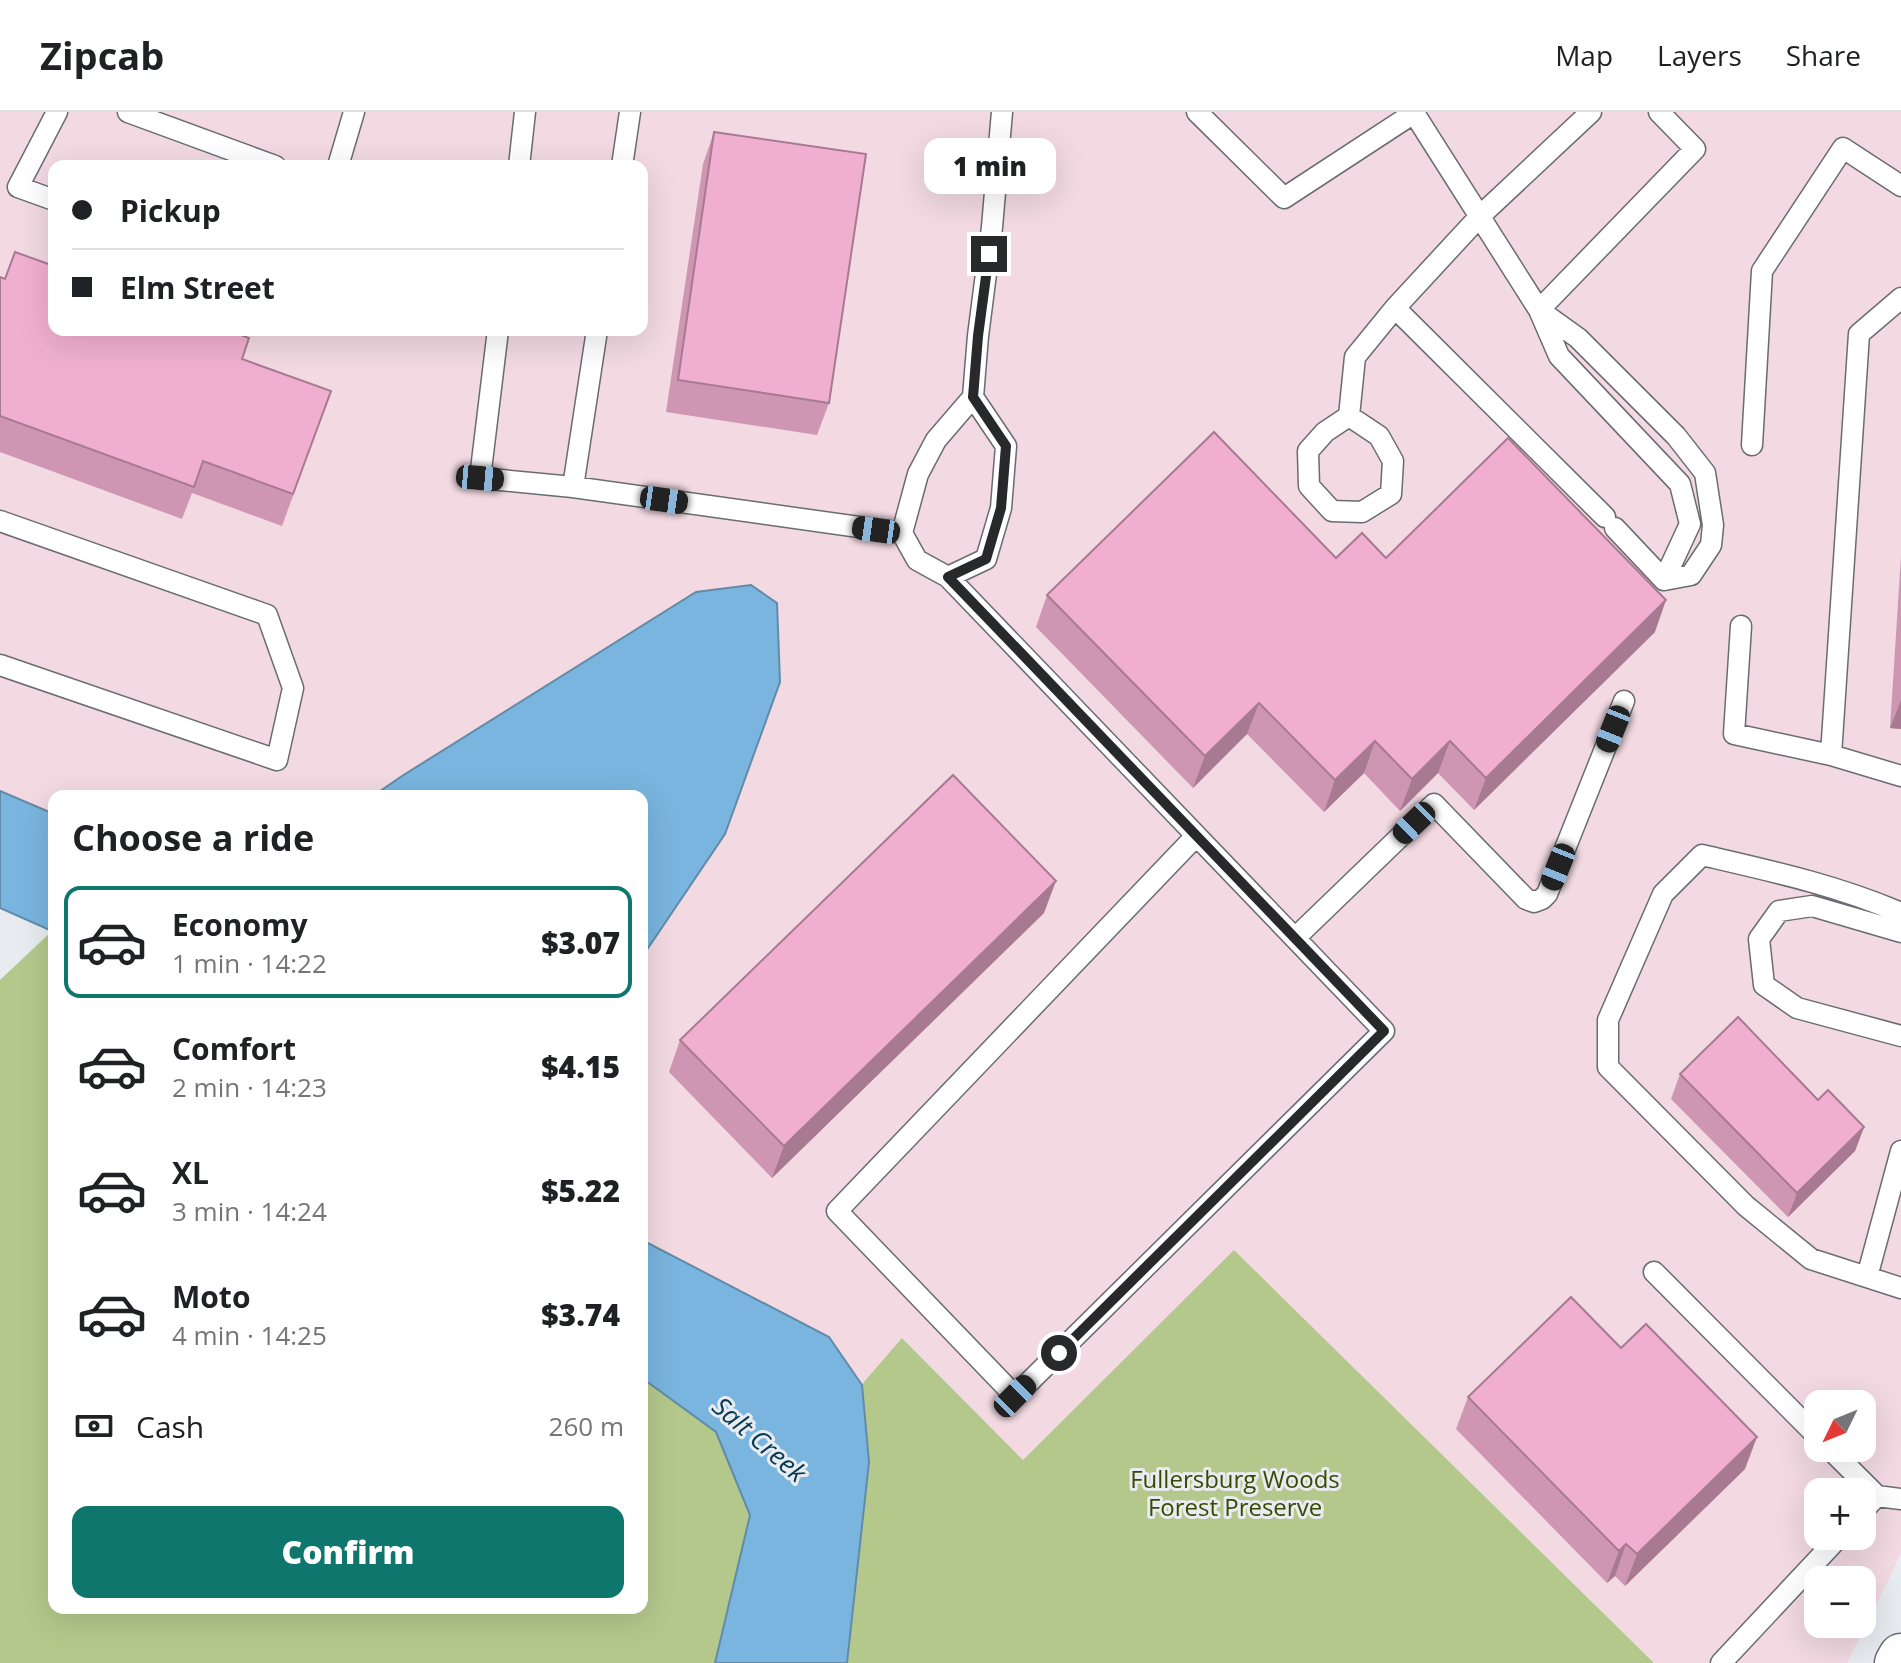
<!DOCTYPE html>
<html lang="en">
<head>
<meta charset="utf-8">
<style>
  body { margin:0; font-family:"Open Sans",sans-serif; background:#f6f6f6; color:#202124; height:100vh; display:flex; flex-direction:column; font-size:30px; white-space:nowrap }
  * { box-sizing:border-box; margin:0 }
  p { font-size:26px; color:#757577 }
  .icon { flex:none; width:44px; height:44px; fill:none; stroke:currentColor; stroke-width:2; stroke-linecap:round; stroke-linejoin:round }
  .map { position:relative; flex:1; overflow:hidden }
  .panel { position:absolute; left:48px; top:678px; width:600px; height:824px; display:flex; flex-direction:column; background:#fff; border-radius:16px; box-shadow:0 8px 32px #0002 }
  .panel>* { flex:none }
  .guide { position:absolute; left:48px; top:48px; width:600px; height:176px; border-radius:16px; box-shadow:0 8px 32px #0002; display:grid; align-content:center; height:176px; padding:0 24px; background:#fff }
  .needle { width:52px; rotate:227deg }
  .controls { position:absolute; left:1804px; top:1278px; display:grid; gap:16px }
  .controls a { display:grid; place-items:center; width:72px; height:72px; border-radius:16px; background:#fff; box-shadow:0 8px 32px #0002; font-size:40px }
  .end { position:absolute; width:36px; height:36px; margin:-18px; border:10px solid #28292b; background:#fff; box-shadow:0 0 0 4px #fff }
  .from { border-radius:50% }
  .bubble { position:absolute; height:56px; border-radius:16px; background:#fff; box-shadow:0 8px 32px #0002; font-size:26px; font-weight:800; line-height:56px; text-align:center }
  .car { position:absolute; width:24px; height:48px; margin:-24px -12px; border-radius:10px; box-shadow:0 0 6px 2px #0007; background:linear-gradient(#222 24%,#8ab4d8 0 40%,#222 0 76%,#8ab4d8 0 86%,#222 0) }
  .guide b { display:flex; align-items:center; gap:28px; height:76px; font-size:30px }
  .guide b+b { border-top:2px solid #e0e0e0 }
  .guide i { width:20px; height:20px; background:#202124 }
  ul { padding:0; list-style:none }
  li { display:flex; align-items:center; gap:24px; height:112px; margin:0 16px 12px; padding:0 8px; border:4px solid transparent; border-radius:16px }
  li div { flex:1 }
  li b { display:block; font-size:30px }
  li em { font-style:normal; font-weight:800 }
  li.active { border-color:#0f766e }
  li>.icon { width:72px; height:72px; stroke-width:1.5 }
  h2 { padding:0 24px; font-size:36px; line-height:96px }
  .pay { display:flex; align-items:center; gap:20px; height:88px; padding:0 24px; font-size:30px }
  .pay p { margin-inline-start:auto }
  .cta { display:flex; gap:16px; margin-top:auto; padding:16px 24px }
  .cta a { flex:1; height:92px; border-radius:16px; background:#0f766e; color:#fff; font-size:32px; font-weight:800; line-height:92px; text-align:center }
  header { display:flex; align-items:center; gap:48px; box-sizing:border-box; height:112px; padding:0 40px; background:#fff; border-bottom:2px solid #e0e0e0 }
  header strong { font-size:38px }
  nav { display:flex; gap:44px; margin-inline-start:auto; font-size:28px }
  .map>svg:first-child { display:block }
  .commercial { fill:#f2d9e2; fill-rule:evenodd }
  .green { fill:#b4c88c }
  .water { fill:#79b5de; stroke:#618ba8; stroke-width:2 }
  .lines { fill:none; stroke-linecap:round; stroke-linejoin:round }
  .lane-casing { stroke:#6a6c71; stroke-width:23 }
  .secondary-casing { stroke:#6a6c71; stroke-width:47 }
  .lane { stroke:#fff; stroke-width:20 }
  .secondary { stroke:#fff; stroke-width:44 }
  .wall { fill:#ce96b3 }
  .shaded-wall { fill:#a87a92 }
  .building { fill:#f0afd0; stroke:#a87a92; stroke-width:2 }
  .route { stroke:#28292b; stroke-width:10 }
  .labels { text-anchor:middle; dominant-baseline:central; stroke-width:6; stroke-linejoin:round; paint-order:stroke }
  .park-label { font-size:24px; fill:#394900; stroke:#e8ebf0 }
  .water-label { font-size:26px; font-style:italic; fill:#053853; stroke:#e8ebf0 }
</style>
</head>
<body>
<header>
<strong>Zipcab</strong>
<nav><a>Map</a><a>Layers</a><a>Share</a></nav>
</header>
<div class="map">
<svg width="1901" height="1551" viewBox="0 0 1901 1551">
  <rect width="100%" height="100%" fill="#e8ebf0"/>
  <path class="commercial" d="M0,0H1901V1438L1894,1457L1847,1551H1654L1234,1138L1023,1348L903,1226L862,1273L828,1225L642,1128V684H54V702L0,679ZM54,54H642V218H54ZM1818,1292H1862V1336H1818ZM1818,1380H1862V1424H1818ZM1818,1468H1862V1512H1818Z"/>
  <path class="green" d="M52,819L54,820V1496H642V1266L716,1320L750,1402L902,1226L1023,1348L1234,1138L1654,1551H0V868Z"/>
  <path class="water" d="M751,473L777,491L780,570L725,722L642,845V684H373L402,664L696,480Z
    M0,679L54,702V820L0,796Z
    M642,1128L829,1225L862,1273L869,1350L847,1551H715L750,1403L716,1320L642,1266Z"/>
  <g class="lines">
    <g class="lane-casing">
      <path id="lane" d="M128,0L275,54
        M1197,0L1284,86L1414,1L1539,198L1695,37L1659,0
        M1591,0L1480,104L1395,196L1605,405
        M338,54L354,0
        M519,54L525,0
        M622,54L630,0
        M54,88L18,75L57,0
        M1539,198L1578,226L1676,324L1705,361L1713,413L1711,433L1691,463L1664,468
        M1539,198L1559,244L1680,372L1690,412L1664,468
        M498,218L480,366L573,375
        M597,218L573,375L902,421
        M973,285L1006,334L1001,396L986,447L948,465L917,448L902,421L918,362L936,328L973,285L978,224L992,115L1002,0
        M1349,304L1325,320L1308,339L1309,374L1332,399L1362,400L1391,382L1393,349L1379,324L1349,304L1355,245L1395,196
        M1752,333L1762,159L1843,36L1901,74
        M0,409L267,503L293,576L277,648L0,553
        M1615,416L1664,468
        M948,465L1384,919L1015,1284L837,1099L1196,724
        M1741,514L1734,622L1831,643L1901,664
        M1831,643L1859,222L1901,186
        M1901,801C1836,773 1771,759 1702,743L1663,782L1608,908V955L1746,1094L1811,1147L1901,1176
        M1901,820L1812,794L1779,799L1759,827L1764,873L1797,896L1901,924
        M1295,826L1434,692L1526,787L1534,790L1542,787L1547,782L1624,589
        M1654,1160L1818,1325
        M1867,1165L1901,1039
        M1829,1336L1877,1384
        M1862,1400L1877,1384L1901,1387
        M1721,1551L1840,1424"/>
    </g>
    <g class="secondary-casing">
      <path id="secondary" d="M1897,1551L1901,1544"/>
    </g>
    <use href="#lane" class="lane"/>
    <use href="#secondary" class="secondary"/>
  </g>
  <path class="wall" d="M714,20L829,291L817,323L666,300L703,52Z
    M0,165L242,247L331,279L282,414L192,381L182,407L0,340Z
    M1901,444V617L1890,616Z
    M1336,446H1386L1655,520L1474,698L1438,661L1400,699L1364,661L1324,700L1247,622L1193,676L1036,515L1047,483Z
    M1044,801L772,1066L669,960L680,928Z
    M1680,962L1818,988L1864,1015L1855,1039L1788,1105L1671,987Z
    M1621,1236L1745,1357L1625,1474L1615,1464L1607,1471L1456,1317L1468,1285Z"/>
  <path class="shaded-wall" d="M1666,488L1655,520L1474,698L1486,666Z
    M1901,588V617L1890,616Z
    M1259,591L1247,622L1193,676L1205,644Z
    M1375,629L1364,661L1324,700L1335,668Z
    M1450,629L1438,661L1400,699L1412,667Z
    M1056,769L1044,801L772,1066L784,1034Z
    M1864,1015L1855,1039L1788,1105L1797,1081Z
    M1757,1325L1745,1357L1625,1474L1637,1442Z
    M1626,1432L1615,1464L1607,1471L1619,1439Z"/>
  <path class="building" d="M714,20L866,42L829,291L678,268Z
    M15,140L54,154V218H228L249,226L242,247L331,279L293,382L203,349L194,375L0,304V165L5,167Z
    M1214,320L1336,446L1362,421L1386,446L1508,326L1666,488L1486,666L1450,629L1412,667L1375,629L1335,668L1259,591L1205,644L1047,483Z
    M953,663L1056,769L784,1034L680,928Z
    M1738,905L1818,988L1828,978L1864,1015L1797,1081L1680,962Z
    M1571,1185L1621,1236L1646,1212L1757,1325L1637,1442L1626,1432L1619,1439L1468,1285Z"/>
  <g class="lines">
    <path class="route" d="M989,142L978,224L973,285L1006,334L1001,396L986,447L948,465L1384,919L1059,1241"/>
  </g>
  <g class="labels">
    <g class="park-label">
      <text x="1235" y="1366">Fullersburg Woods<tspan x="1235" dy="28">Forest Preserve</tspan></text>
    </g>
    <g class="water-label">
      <text transform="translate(760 1327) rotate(41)">Salt Creek</text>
    </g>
  </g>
</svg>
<div class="controls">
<a><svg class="needle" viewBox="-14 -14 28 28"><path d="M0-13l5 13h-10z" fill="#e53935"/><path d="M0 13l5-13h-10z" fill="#757577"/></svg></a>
<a>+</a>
<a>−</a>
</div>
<i class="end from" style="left:1059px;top:1241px"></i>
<i class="end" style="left:989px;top:142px"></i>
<div class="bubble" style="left:924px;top:26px;width:132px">1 min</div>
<i class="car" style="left:480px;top:366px;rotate:95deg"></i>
<i class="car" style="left:664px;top:388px;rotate:98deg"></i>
<i class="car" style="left:876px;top:418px;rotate:278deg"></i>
<i class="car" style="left:1613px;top:617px;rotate:202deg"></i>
<i class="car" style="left:1414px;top:711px;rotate:226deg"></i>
<i class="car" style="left:1558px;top:755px;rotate:202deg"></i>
<i class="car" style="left:1015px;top:1284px;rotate:45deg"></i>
<div class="guide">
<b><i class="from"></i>Pickup</b>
<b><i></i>Elm Street</b>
</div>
<section class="panel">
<h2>Choose a ride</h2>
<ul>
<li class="active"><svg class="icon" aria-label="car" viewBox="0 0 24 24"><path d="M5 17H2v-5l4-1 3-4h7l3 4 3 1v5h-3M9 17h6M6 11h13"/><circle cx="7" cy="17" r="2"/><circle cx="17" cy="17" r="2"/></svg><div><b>Economy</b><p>1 min · 14:22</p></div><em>$3.07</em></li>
<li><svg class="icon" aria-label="car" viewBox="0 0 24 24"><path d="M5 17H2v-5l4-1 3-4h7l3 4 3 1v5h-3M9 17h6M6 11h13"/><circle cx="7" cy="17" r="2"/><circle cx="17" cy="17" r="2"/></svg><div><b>Comfort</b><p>2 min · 14:23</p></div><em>$4.15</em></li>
<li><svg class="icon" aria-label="car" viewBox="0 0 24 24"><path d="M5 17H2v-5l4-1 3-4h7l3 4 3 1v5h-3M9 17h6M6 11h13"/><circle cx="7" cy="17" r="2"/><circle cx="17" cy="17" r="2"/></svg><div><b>XL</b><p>3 min · 14:24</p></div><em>$5.22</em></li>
<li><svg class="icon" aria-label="car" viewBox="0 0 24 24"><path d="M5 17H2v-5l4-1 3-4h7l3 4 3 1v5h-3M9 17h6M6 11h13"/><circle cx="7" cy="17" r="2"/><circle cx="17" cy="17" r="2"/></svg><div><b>Moto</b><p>4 min · 14:25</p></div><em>$3.74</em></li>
</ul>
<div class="pay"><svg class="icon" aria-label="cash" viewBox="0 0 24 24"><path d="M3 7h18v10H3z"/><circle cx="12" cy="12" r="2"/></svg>Cash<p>260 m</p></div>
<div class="cta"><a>Confirm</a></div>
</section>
</div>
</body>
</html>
